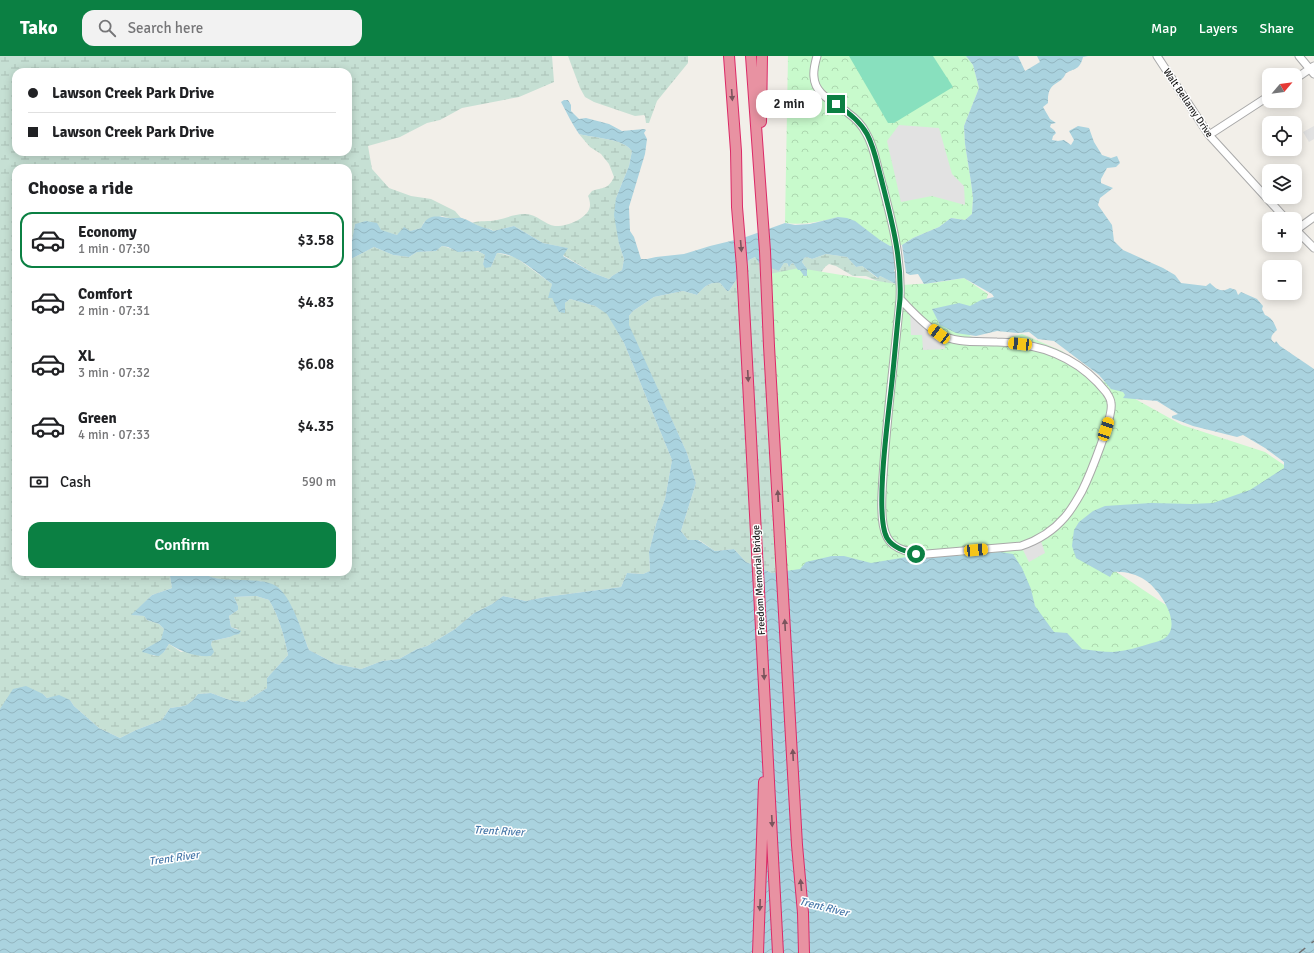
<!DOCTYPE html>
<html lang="en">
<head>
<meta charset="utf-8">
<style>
  body { margin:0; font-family:Signika,sans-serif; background:#f2f2f2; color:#202124; height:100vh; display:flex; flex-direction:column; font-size:15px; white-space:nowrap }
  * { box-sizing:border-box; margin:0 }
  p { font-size:13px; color:#757577 }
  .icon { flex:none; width:22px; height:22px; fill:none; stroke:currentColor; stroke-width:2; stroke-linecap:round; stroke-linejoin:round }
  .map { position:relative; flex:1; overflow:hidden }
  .details { position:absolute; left:12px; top:108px; width:340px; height:412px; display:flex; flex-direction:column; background:#fff; border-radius:12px; box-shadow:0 2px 10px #0003 }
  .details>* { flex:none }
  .guide { position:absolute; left:12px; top:12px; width:340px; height:88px; border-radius:12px; box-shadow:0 2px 10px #0003; display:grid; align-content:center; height:88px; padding:0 16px; background:#fff }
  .needle { width:26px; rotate:61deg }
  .controls { position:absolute; left:1262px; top:12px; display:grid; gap:8px }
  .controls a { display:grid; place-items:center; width:40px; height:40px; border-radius:8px; background:#fff; box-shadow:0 2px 10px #0003; font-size:20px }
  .end { position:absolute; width:18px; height:18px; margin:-9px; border:5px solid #0b8043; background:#fff; box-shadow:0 0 0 2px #fff }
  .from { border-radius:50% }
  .bubble { position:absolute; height:28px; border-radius:12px; background:#fff; box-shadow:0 2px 10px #0003; font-size:13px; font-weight:600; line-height:28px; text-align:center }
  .car { position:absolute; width:12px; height:24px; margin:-12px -6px; border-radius:5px; box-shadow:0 0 3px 1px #0007; background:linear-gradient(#f5c518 24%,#345 0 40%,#f5c518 0 76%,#345 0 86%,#f5c518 0) }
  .guide b { display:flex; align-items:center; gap:14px; height:38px; font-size:15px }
  .guide b+b { border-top:1px solid #e0e0e0 }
  .guide i { width:10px; height:10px; background:#202124 }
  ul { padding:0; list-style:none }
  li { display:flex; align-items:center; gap:12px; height:56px; margin:0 8px 6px; padding:0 8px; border:2px solid transparent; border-radius:12px }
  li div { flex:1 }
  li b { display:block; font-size:15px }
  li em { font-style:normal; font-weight:600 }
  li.active { border-color:#0b8043 }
  li>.icon { width:36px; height:36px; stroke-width:1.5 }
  h2 { padding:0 16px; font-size:18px; line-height:48px }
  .pay { display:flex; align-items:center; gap:10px; height:44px; padding:0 16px; font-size:15px }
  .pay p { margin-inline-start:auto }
  .button { display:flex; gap:8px; margin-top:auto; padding:8px 16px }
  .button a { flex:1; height:46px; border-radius:12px; background:#0b8043; color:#fff; font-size:16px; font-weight:600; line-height:46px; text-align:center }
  header { display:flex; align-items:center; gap:24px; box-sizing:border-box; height:56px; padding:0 20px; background:#0b8043; color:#fff }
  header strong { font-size:19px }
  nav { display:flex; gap:22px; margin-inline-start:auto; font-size:14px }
  .search { width:280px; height:36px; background:#f2f2f2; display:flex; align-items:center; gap:10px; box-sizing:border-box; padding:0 14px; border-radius:12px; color:#757577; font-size:15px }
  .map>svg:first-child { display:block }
  .wetland { fill:url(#wetland-marsh); fill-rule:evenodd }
  .park { fill:url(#park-crowns) }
  .pitch { fill:#88e0be }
  .parking { fill:#e2e2e2 }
  .water { fill:url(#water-waves) }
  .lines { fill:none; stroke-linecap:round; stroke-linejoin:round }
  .minor-casing { stroke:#a9a9a9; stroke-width:9 }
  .highway-casing { stroke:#dc2a67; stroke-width:12 }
  .minor { stroke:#fff; stroke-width:7 }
  .highway { stroke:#e892a2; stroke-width:10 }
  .rail { stroke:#707070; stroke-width:1.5; stroke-dasharray:8 8; stroke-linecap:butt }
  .oneway { fill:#7b545c }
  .route { stroke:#0b8043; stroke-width:5 }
  .labels { text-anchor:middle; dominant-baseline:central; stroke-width:3; stroke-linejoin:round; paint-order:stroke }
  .street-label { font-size:10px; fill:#222; stroke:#fff }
  .water-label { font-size:11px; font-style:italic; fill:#4a7aab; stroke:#fff }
</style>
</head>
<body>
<header>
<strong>Tako</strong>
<div class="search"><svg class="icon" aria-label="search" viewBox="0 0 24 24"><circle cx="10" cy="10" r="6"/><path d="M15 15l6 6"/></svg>Search here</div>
<nav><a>Map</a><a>Layers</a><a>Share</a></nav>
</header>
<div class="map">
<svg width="1314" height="897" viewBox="0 0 1314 897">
  <defs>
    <pattern id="wetland-marsh" width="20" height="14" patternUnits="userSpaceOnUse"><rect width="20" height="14" fill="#c6e0d4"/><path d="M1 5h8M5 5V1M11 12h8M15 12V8" fill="none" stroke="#aac0b6"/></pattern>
    <pattern id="park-crowns" width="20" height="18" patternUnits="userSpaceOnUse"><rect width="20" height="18" fill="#c8facc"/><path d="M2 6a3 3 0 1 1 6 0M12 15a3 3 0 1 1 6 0" fill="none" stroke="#acd6af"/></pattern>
    <pattern id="water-waves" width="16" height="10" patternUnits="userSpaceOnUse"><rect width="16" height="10" fill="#aad3df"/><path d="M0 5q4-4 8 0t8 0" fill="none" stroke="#92b5bf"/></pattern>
  </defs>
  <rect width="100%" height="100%" fill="#f2efe9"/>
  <path class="wetland" d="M0,0H552L554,26L519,41L462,52L440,64L427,67L400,81L368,90L372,113L389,132L411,140L431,143L455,155L461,162H449L442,160L424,166L421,172L397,179L355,168L352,184L348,188V112H16V516H348V203L353,202L374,191L393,199L409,201L417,196L436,195L442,190C448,191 451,193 457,195C468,198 473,191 485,199L483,208L491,211L497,197L515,201L552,228L549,242H552L554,245L565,247L570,243L595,250L608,258L624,287L672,404L665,443L656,468L649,496L650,515L643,518L627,517L621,531L545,541L526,545L503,540L492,548L474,557L455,573L427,590L417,593L399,603L382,605L361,613L336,608L309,594L298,565L261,525C249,525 212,526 204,517L170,520L172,532L152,539L132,559L144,560L147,564L159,568L164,573L162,584L143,594L154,600L164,596L169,588L181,596L211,589L212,585L230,581L238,573L231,571L229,560L238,554V550L234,541L256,540L269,544C279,561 284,579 288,599L267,622V632L245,646L230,644L211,637L198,638C188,651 185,650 170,652L162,664L136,674L120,682L99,672L74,650L70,644L53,641L47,642L43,638L0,653ZM16,16H348V96H16Z
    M568,0H688V7L657,45L649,67H646L645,60L644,59L635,60L594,46L585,41L580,32Z
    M579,78C593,82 623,82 632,95L629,110L616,142L619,188L624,203L622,214L612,220L609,223L593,217L563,199L567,192L543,187L514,170L493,175L491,173L483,172L472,167C480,164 489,166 497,164C506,162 515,158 524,158C536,157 545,169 555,170C566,171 590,162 590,149C590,146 589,142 588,140L592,135C603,131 608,134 614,121L609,108L601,98L590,91Z
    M826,198L847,201L856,211L862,210L877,222L880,220L896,228L882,227L866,220H853L836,210L829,208L825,211L819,219L789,515L772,517L746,506L734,493L715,495L699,484H688L681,475L696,427L687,397L628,269L629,260L633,255L654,241L683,235L697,239C704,231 709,226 720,227L727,235H729L749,204L755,201L779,215L784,207H787L788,210L793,207L798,213L805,210L802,206L804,202L807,201L812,203Z"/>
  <path class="park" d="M788,0H966L973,9L979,32L964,70L965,88L971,126L973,142L972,158L965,164L951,162L939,171L913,182L902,189L890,190L838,161C820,166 804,169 785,167Z
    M799,212L902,229L933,227L964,222L988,238L984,250L965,267L970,280L989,287L1022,278L1062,295L1103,325L1182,369L1265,396L1287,411V426L1109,511L1166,549L1180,573L1178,588L1108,608L1040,577L1034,547L1022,527L776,532L760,220Z"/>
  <path class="pitch" d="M849,0H933L953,31L894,67H888Z"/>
  <path class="parking" d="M899,69L939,72L952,118L964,130L965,149L932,140L901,146L887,85Z
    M1314,70V83L1309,86L1303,76Z
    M910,253L944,280L945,293L923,294L922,279H911Z
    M1040,482L1045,497L1029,506L1021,490Z"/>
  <path class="water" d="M966,0H1018L1025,15L1040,6L1037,0H1088L1083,1C1080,13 1076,12 1066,17C1060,31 1047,24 1048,47L1043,51L1050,63L1056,67L1051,68L1050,71L1054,74L1056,77L1053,80L1052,84L1058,85L1064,84L1071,89L1074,84L1069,75L1078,70L1089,72L1094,86L1102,99L1111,102L1117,100L1120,107L1116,111L1107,112L1101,123V127L1113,132L1100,142L1098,149L1112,169L1114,185L1123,194L1163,212L1175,219L1181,227L1206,230L1210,227C1216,233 1221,237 1230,232L1236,234L1238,239L1241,236L1257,243L1263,250L1262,253L1265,259C1272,262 1274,266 1277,274C1272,278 1268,283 1275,287L1276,285L1280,290L1314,313V897H0V653L13,633L26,630L43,638L47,642L59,639L70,644L74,650L99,672L120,682L136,674L162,664L170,652C185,650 188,651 198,638L211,637L230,644L245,646L267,632V622L288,599C284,579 279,561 269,544L256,540L234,541L238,550V554L229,560L231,571L241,575L239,578L234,579L230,581L212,585L211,589L214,596L211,600C195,601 182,596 169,588L164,596L159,600C153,600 148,597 142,596L143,594L161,584L164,573L159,568L147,564L144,560L131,559L152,539L172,532L170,520L205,517C215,529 259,519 276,530C291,539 303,578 309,594L336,608L361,613L382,605L399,603L417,593L427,590L455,573L474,557L492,548L503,540L526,545L545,541L621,531L627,517L643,518L650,515L649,496L656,468L665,443L672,404L624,287L607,258L595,250L570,243L565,247V257L559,256L552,242H548L552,228C536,217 517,197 497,197L491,211L485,212L483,208L485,199L478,195L458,196L448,191L442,190L436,195L417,196L409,201L393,199L374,191L353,202L348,203V188L352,184L355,168L366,165L377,167L381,174L397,179L404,171L410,175L421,172C428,158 435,160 449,162C453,163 458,161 462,162C469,164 475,169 482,171C486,173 490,172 493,175L514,170L543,187L568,192L563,200L593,217L609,223L612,220L622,214L624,203L619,188L614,159L616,142L629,110L632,95C623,82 593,82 579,78C572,68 567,57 561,46L564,44H568L571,49V55L579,63L586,62L609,68L622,75L644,73L646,74L644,77L647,83L645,98L629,151L630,175L634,181L641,203H647L656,201L684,198L710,190L743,182L785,167L795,169L810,168L838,161L847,162L855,165L880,184L890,190H895L896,209L894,215L898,218L895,223L896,228L880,220L878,222L862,210L856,211L847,201L826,198L812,203L807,201L804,202L802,206L807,213V220H804L800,214H798L793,207L791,208L789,211L787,207H784L779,215L759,207L755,201L749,204L729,235H727L720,227C709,226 704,231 697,239L683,235L654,241L633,255L629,260V269L687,397L696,427L681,475L688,484H698L715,495L734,493L746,506L772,517L800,513L806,506L832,500H844L871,507L925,498L958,500L1000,496L1013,498L1022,512L1031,533L1035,550L1054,576L1067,577L1082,593C1092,594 1103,596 1113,596C1126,595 1139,591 1152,587C1157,586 1164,584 1168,579C1180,564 1159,533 1145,524C1136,518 1124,515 1113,516L1110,521L1076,502L1072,490L1074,474L1079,466L1093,455L1105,450L1151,447L1191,448L1213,447L1250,434L1284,412V406L1265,392L1243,379L1237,381L1193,370L1172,362V360L1178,358L1157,345L1123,342L1125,339L1123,336L1111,333L1099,319L1054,285L1038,283L1029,276L1017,277L997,275L976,280L956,277L940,269L932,253L959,247L970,250L981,244L994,241L992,238L964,222L924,228L918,218L910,219L906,217L902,189L913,182L939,171L951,162L965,164L972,158L973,142L971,126L965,88L964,70L979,32L973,9Z"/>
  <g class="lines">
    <g class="minor-casing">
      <path id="minor" d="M817,0C815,7 813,14 814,21C815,40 836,46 848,57C855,62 862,69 866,77C874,90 876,106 880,120C891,161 902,201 900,243
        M1157,0L1209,79L1286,163
        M1299,0L1314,18
        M1295,23L1314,10
        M1209,79L1269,40
        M1295,173L1314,192
        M1296,174L1314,161
        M900,243C912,255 924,269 938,277C955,288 978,285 997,286C1040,287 1079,302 1106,336C1108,339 1111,343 1111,347C1114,360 1089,421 1082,435C1077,444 1072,453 1065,461C1053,475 1039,484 1021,490L927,498C913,497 894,495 887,481C878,464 883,426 884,406C888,351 895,297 900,243Z"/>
    </g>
    <g class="highway-casing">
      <path id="highway" d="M729,0L736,95L737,151L742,211L778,897
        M751,0L765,195L769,290L797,789L803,857L804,897
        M761,66L762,0
        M758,897L764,726"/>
    </g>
    <use href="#minor" class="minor"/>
    <use href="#highway" class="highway"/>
    <path class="rail" d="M1299,897L1314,885"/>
  </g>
  <defs><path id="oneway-solid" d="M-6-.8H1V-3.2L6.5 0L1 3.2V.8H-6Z"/></defs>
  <g class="oneway">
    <use href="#oneway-solid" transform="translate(732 39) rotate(86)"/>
    <use href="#oneway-solid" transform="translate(741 190) rotate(85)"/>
    <use href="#oneway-solid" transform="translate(748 320) rotate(87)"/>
    <use href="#oneway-solid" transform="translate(778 440) rotate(-93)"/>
    <use href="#oneway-solid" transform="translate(785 569) rotate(-93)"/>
    <use href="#oneway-solid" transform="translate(764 618) rotate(87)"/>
    <use href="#oneway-solid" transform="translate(793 699) rotate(-93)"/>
    <use href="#oneway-solid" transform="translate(772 765) rotate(87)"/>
    <use href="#oneway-solid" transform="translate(801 829) rotate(-95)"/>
    <use href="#oneway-solid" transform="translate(760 849) rotate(92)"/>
  </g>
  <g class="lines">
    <path class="route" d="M836,48C848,56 860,65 867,78C874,91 877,107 881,122C891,162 902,201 900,243C897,270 895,297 892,325C889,355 874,459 887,482C893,492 905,495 916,498"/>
  </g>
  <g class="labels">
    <g class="street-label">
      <text transform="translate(1188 47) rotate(56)">Walt Bellamy Drive</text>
      <text transform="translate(759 524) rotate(-93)">Freedom Memorial Bridge</text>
    </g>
    <g class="water-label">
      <text transform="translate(499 775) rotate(3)">Trent River</text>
      <text transform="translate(174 802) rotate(-8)">Trent River</text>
      <text transform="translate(824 851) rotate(14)">Trent River</text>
    </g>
  </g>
</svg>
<div class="controls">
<a><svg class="needle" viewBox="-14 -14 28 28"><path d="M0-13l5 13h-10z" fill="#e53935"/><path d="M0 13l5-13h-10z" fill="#757577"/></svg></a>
<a><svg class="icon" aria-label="locate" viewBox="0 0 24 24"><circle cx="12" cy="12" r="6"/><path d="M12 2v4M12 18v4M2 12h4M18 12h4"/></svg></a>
<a><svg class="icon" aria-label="layers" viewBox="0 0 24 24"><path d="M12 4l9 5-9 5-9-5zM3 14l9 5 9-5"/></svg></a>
<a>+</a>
<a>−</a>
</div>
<i class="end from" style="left:916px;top:498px"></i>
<i class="end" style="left:836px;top:48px"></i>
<div class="bubble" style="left:756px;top:34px;width:66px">2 min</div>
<i class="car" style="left:939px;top:278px;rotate:307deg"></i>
<i class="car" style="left:1020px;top:288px;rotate:276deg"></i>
<i class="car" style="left:1106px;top:373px;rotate:18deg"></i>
<i class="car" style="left:976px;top:494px;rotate:85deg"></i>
<div class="guide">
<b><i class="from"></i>Lawson Creek Park Drive</b>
<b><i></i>Lawson Creek Park Drive</b>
</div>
<section class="details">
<h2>Choose a ride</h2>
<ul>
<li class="active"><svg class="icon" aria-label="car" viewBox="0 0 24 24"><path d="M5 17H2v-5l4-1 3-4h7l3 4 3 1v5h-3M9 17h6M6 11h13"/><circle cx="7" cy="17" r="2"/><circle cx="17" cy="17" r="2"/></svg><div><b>Economy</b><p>1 min · 07:30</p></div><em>$3.58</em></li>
<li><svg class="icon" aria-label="car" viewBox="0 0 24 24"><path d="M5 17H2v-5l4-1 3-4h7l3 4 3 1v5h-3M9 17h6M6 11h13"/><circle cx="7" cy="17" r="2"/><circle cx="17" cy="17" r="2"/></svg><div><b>Comfort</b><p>2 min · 07:31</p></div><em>$4.83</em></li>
<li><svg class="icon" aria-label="car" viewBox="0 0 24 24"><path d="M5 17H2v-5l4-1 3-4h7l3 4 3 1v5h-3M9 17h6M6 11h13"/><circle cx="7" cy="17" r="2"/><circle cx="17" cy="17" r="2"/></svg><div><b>XL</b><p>3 min · 07:32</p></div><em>$6.08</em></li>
<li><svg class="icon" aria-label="car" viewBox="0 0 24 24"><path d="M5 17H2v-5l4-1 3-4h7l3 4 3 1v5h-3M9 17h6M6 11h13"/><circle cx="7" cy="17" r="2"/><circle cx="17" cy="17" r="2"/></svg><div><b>Green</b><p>4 min · 07:33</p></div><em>$4.35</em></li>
</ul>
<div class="pay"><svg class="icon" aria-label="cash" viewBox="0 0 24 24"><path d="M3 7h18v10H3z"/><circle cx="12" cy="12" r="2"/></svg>Cash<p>590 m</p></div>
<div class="button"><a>Confirm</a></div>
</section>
</div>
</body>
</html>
